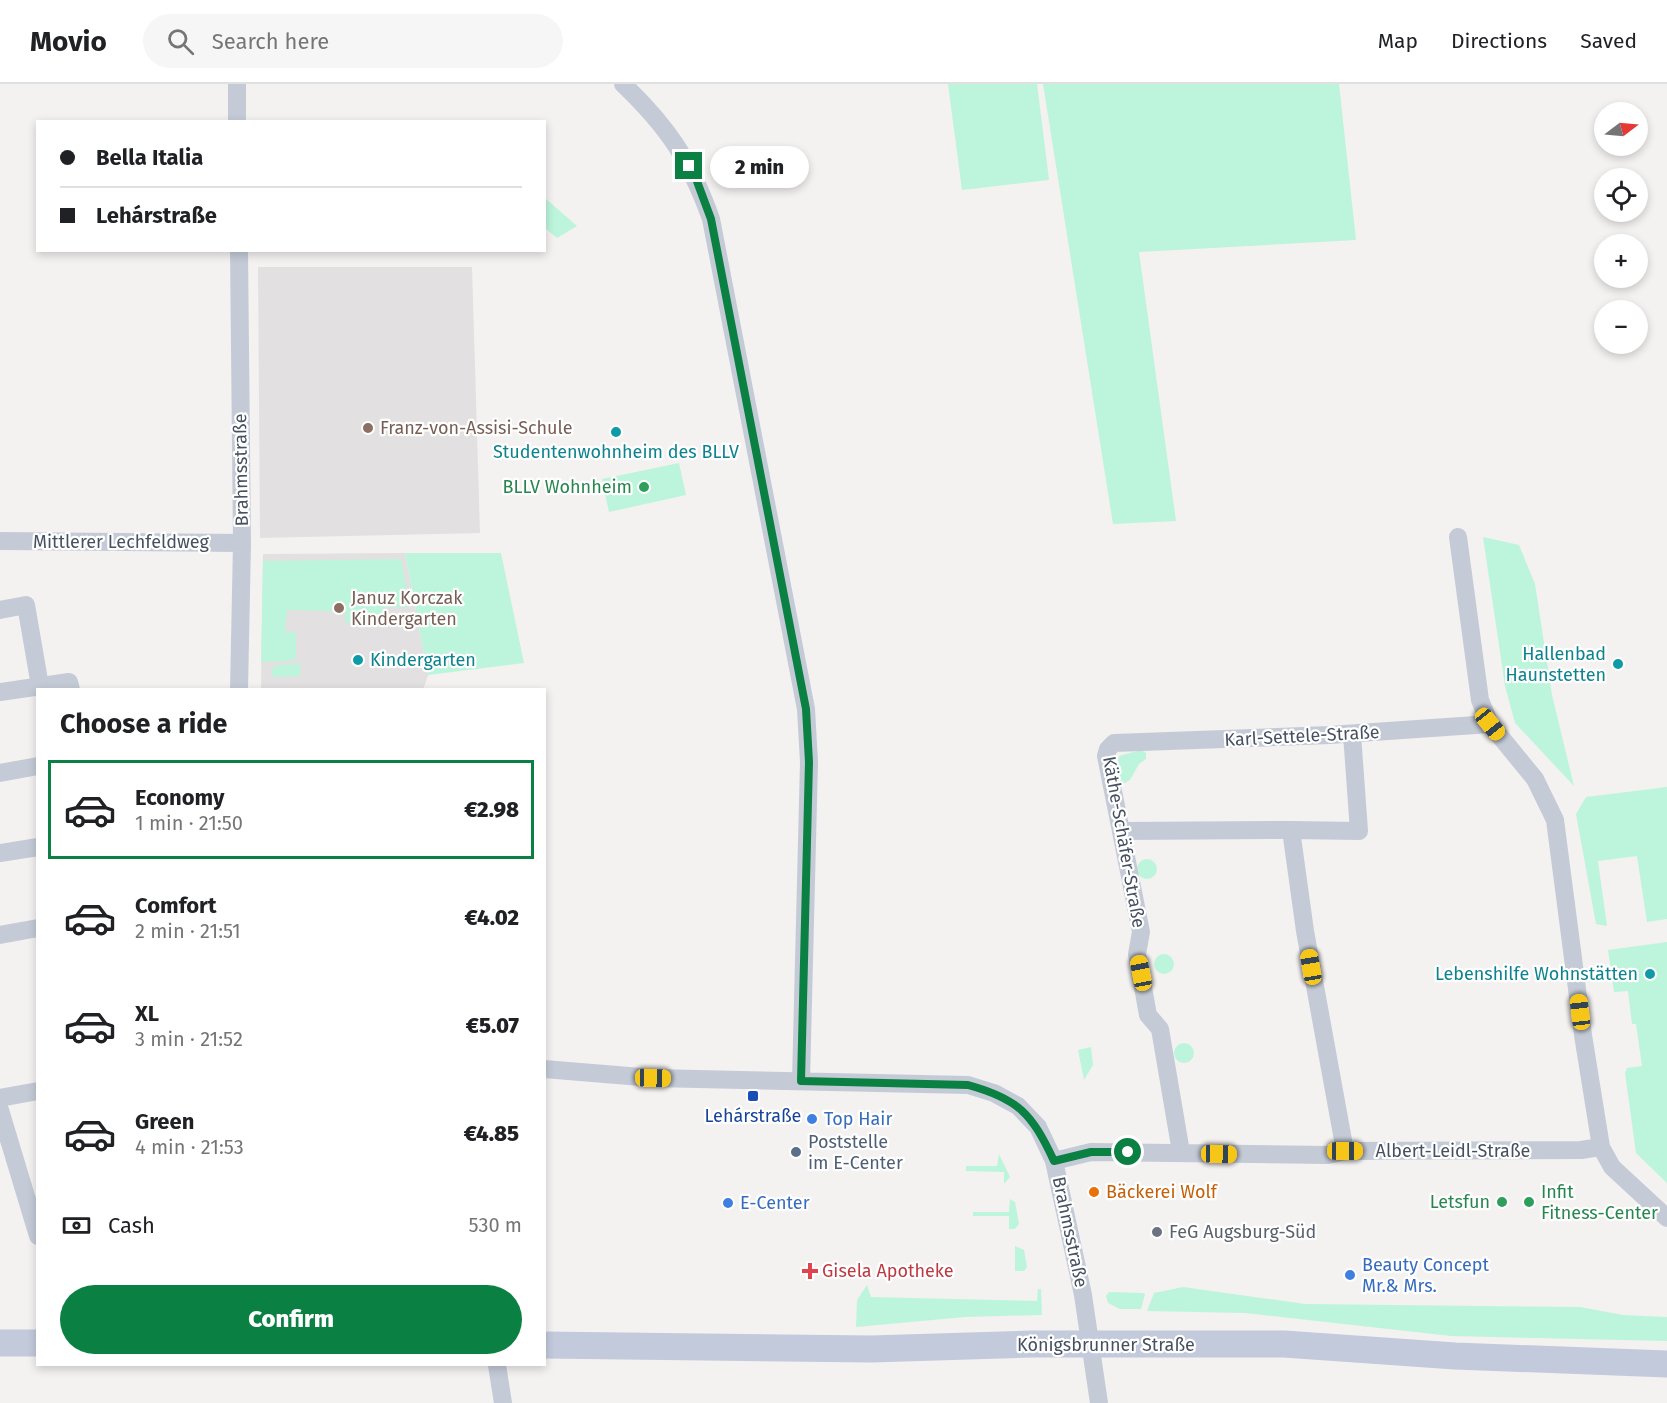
<!DOCTYPE html>
<html lang="en">
<head>
<meta charset="utf-8">
<style>
  body { margin:0; font-family:"Fira Sans",sans-serif; background:#f6f6f6; color:#202124; height:100vh; display:flex; flex-direction:column; font-size:22px; white-space:nowrap }
  * { box-sizing:border-box; margin:0 }
  p { font-size:20px; color:#757577 }
  .icon { flex:none; width:33px; height:33px; fill:none; stroke:currentColor; stroke-width:2; stroke-linecap:round; stroke-linejoin:round }
  .map { position:relative; flex:1; overflow:hidden }
  .drawer { position:absolute; left:36px; top:604px; width:510px; height:678px; display:flex; flex-direction:column; background:#fff; border-radius:0px; box-shadow:0 3px 9px #0003 }
  .drawer>* { flex:none }
  .banner { position:absolute; left:36px; top:36px; width:510px; height:132px; border-radius:0px; box-shadow:0 3px 9px #0003; display:grid; align-content:center; height:132px; padding:0 24px; background:#fff }
  .needle { width:39px; rotate:74deg }
  .buttons { position:absolute; left:1594px; top:18px; display:grid; gap:12px }
  .buttons a { display:grid; place-items:center; width:54px; height:54px; border-radius:50%; background:#fff; box-shadow:0 3px 9px #0003; font-size:30px }
  .end { position:absolute; width:27px; height:27px; margin:-14px; border:8px solid #0b8043; background:#fff; box-shadow:0 0 0 3px #fff }
  .from { border-radius:50% }
  .bubble { position:absolute; height:42px; border-radius:21px; background:#fff; box-shadow:0 3px 9px #0003; font-size:20px; font-weight:800; line-height:42px; text-align:center }
  .car { position:absolute; width:18px; height:36px; margin:-18px -9px; border-radius:8px; box-shadow:0 0 4px 2px #0007; background:linear-gradient(#f5c518 24%,#345 0 40%,#f5c518 0 76%,#345 0 86%,#f5c518 0) }
  .banner b { display:flex; align-items:center; gap:21px; height:57px; font-size:22px }
  .banner b+b { border-top:2px solid #e0e0e0 }
  .banner i { width:15px; height:15px; background:#202124 }
  ul { padding:0; list-style:none }
  li { display:flex; align-items:center; gap:18px; height:99px; margin:0 12px 9px; padding:0 12px; border:3px solid transparent; border-radius:0px }
  li div { flex:1 }
  li b { display:block; font-size:22px }
  li em { font-style:normal; font-weight:800 }
  li.current { border-color:#0b8043 }
  li>.icon { width:54px; height:54px; stroke-width:1.5 }
  h2 { padding:0 24px; font-size:27px; line-height:72px }
  .pay { display:flex; align-items:center; gap:15px; height:66px; padding:0 24px; font-size:22px }
  .pay p { margin-inline-start:auto }
  .cta { display:flex; gap:12px; margin-top:auto; padding:12px 24px }
  .cta a { flex:1; height:69px; border-radius:36px; background:#0b8043; color:#fff; font-size:24px; font-weight:800; line-height:69px; text-align:center }
  header { display:flex; align-items:center; gap:36px; box-sizing:border-box; height:84px; padding:0 30px; background:#fff; border-bottom:2px solid #e0e0e0 }
  header strong { font-size:28px }
  nav { display:flex; gap:33px; margin-inline-start:auto; font-size:21px }
  .search { width:420px; height:54px; background:#f6f6f6; display:flex; align-items:center; gap:15px; box-sizing:border-box; padding:0 21px; border-radius:33px; color:#757577; font-size:22px }
  .map>svg:first-child { display:block }
  .education { fill:#e2e0e0 }
  .green { fill:#bcf5db }
  .lines { fill:none; stroke-linecap:round; stroke-linejoin:round }
  .minor { stroke:#c4cbd7; stroke-width:18 }
  .secondary { stroke:#c2cadc; stroke-width:27 }
  .route { stroke:#0b8043; stroke-width:8 }
  .education-dot { fill:#8d6e63; stroke:#fff; stroke-width:2 }
  .culture-dot { fill:#0f9aa8; stroke:#fff; stroke-width:2 }
  .leisure-dot { fill:#2e9e5b; stroke:#fff; stroke-width:2 }
  .transit-dot { fill:#1a4fb4; stroke:#fff; stroke-width:2 }
  .shop-dot { fill:#3f7fe0; stroke:#fff; stroke-width:2 }
  .service-dot { fill:#5c6f8a; stroke:#fff; stroke-width:2 }
  .food-dot { fill:#e8710a; stroke:#fff; stroke-width:2 }
  .worship-dot { fill:#6b7280; stroke:#fff; stroke-width:2 }
  .health-dot { fill:#e0444e; stroke:#fff; stroke-width:2 }
  .labels { text-anchor:middle; dominant-baseline:central; stroke-width:4.5; stroke-linejoin:round; paint-order:stroke }
  .education-label { font-size:18px; fill:#785e54; stroke:#fff; text-anchor:start }
  .culture-label { font-size:18px; fill:#0d838f; stroke:#fff; text-anchor:end }
  .street-label { font-size:18px; fill:#475061; stroke:#fff }
  .leisure-label { font-size:18px; fill:#27864d; stroke:#fff; text-anchor:end }
  .transit-label { font-size:18px; fill:#164399; stroke:#fff }
  .shop-label { font-size:18px; fill:#366cbe; stroke:#fff; text-anchor:start }
  .service-label { font-size:18px; fill:#4e5e75; stroke:#fff; text-anchor:start }
  .food-label { font-size:18px; fill:#c56008; stroke:#fff; text-anchor:start }
  .worship-label { font-size:18px; fill:#5b616d; stroke:#fff; text-anchor:start }
  .health-label { font-size:18px; fill:#be3a42; stroke:#fff; text-anchor:start }
</style>
</head>
<body>
<header>
<strong>Movio</strong>
<div class="search"><svg class="icon" aria-label="search" viewBox="0 0 24 24"><circle cx="10" cy="10" r="6"/><path d="M15 15l6 6"/></svg>Search here</div>
<nav><a>Map</a><a>Directions</a><a>Saved</a></nav>
</header>
<div class="map">
<svg width="1667" height="1319" viewBox="0 0 1667 1319">
  <rect width="100%" height="100%" fill="#f4f1f1"/>
  <path class="education" d="M258,183H472L480,449L260,454Z
    M405,469L428,591L423,606H261L263,470Z"/>
  <path class="green" d="M948,0H1037L1049,96L962,106Z
    M1043,0H1339L1356,156L1139,168L1176,437L1113,440Z
    M545,114L577,142L557,154L545,144Z
    M679,379L686,411L609,428L602,395Z
    M1483,453L1519,461L1535,500L1552,611L1574,702L1515,639L1505,602Z
    M405,469H501L524,579L428,591Z
    M401,475L410,523H385V537L346,539L345,527L287,526L285,548H296V574L288,577L261,578L263,477Z
    M300,579V592L272,593L273,582Z
    M1141,666L1146,669V675L1139,680L1130,696L1121,701L1117,686L1119,672Z
    M1667,703V835L1647,838L1637,772L1598,777L1607,842L1596,840L1576,730L1586,713Z
    M1137 785a10 10 0 1 1 20 0a10 10 0 1 1-20 0Z
    M1667,858V1099L1636,1069L1625,989L1627,984L1642,982L1636,940H1632L1628,907L1614,908L1608,866Z
    M1154 880a10 10 0 1 1 20 0a10 10 0 1 1-20 0Z
    M1174 969a10 10 0 1 1 20 0a10 10 0 1 1-20 0Z
    M1091,963L1093,981L1084,996L1078,966Z
    M999,1070L1010,1093L1004,1100V1088L966,1087V1082H997Z
    M1010,1115L1015,1118L1019,1140L1015,1145H1009V1132H973V1128H1009Z
    M1015,1162L1024,1166L1027,1183L1024,1187H1015Z
    M867,1201L871,1213L1037,1217L1038,1205H1041L1042,1231L965,1233L856,1243L857,1216Z
    M1183,1203L1305,1220L1580,1223L1623,1231L1667,1233V1257L1451,1252L1245,1229L1147,1227L1154,1209Z
    M1109,1208L1143,1209L1145,1210L1141,1225H1120L1108,1219L1106,1212Z"/>
  <g class="lines">
    <path class="minor" d="M237,0V38
      M623,0C668,43 690,76 711,135L806,625L809,678L801,997
      M1458,453L1480,616L1490,640L1535,695L1555,736L1583,951L1601,1063L1612,1083L1667,1134
      M0,457L242,459
      M0,526L26,521L40,602
      M239,606L242,459L239,166
      M0,608L69,598L71,606
      M0,689L38,682
      M1121,747L1291,746
      M0,769L38,763
      M0,851L38,844
      M544,985L653,994L968,1001L994,1009L1018,1022L1038,1043L1054,1077L1083,1211L1099,1319
      M0,1014L38,1007
      M0,1026L38,1152
      M1345,1067L1305,847L1291,746L1359,747L1352,650
      M1181,1068L1160,945L1148,931L1137,870L1141,848L1106,672L1108,665L1114,659L1330,651L1490,640
      M1054,1077L1091,1068L1328,1071L1345,1067L1581,1066L1601,1063
      M497,1281L503,1319"/>
    <path class="secondary" d="M0,1259H38
      M544,1261L871,1265L1032,1260H1284L1455,1272L1667,1280"/>
  </g>
  <g class="lines">
    <path class="route" d="M689,82L695,92L711,135L806,625L809,678L801,997L968,1001C1019,1015 1032,1030 1054,1077L1091,1068H1128"/>
  </g>
  <g class="education-dot">
    <circle cx="368" cy="344" r="6"/>
    <circle cx="339" cy="524" r="6"/>
  </g>
  <g class="culture-dot">
    <circle cx="616" cy="348" r="6"/>
    <circle cx="358" cy="576" r="6"/>
    <circle cx="1618" cy="580" r="6"/>
    <circle cx="1650" cy="890" r="6"/>
  </g>
  <g class="leisure-dot">
    <circle cx="644" cy="403" r="6"/>
    <circle cx="1502" cy="1118" r="6"/>
    <circle cx="1529" cy="1118" r="6"/>
  </g>
  <rect class="transit-dot" x="747" y="1006" width="12" height="12" rx="3"/>
  <g class="shop-dot">
    <circle cx="812" cy="1035" r="6"/>
    <circle cx="728" cy="1119" r="6"/>
    <circle cx="1350" cy="1191" r="6"/>
  </g>
  <circle class="service-dot" cx="796" cy="1068" r="6"/>
  <circle class="food-dot" cx="1094" cy="1108" r="6"/>
  <circle class="worship-dot" cx="1157" cy="1148" r="6"/>
  <path class="health-dot" d="M807 1178h6v6h6v6h-6v6h-6v-6h-6v-6h6z"/>
  <g class="labels">
    <g class="education-label">
      <text x="380" y="344">Franz-von-Assisi-Schule</text>
      <text x="351" y="514">Januz Korczak<tspan x="351" dy="21">Kindergarten</tspan></text>
    </g>
    <g class="culture-label">
      <text x="616" y="368" text-anchor="middle">Studentenwohnheim des BLLV</text>
      <text x="1606" y="570">Hallenbad<tspan x="1606" dy="21">Haunstetten</tspan></text>
      <text x="370" y="576" text-anchor="start">Kindergarten</text>
      <text x="1638" y="890">Lebenshilfe Wohnstätten</text>
    </g>
    <g class="street-label">
      <text transform="translate(241 386) rotate(-91)">Brahmsstraße</text>
      <text x="121" y="458">Mittlerer Lechfeldweg</text>
      <text transform="translate(1302 652) rotate(-3)">Karl-Settele-Straße</text>
      <text transform="translate(1124 758) rotate(80)">Käthe-Schäfer-Straße</text>
      <text x="1453" y="1067">Albert-Leidl-Straße</text>
      <text transform="translate(1070 1148) rotate(78)">Brahmsstraße</text>
      <text x="1106" y="1261">Königsbrunner Straße</text>
    </g>
    <g class="leisure-label">
      <text x="632" y="403">BLLV Wohnheim</text>
      <text x="1541" y="1108" text-anchor="start">Infit<tspan x="1541" dy="21">Fitness-Center</tspan></text>
      <text x="1490" y="1118">Letsfun</text>
    </g>
    <g class="transit-label">
      <text x="753" y="1032">Lehárstraße</text>
    </g>
    <g class="shop-label">
      <text x="824" y="1035">Top Hair</text>
      <text x="740" y="1119">E-Center</text>
      <text x="1362" y="1181">Beauty Concept<tspan x="1362" dy="21">Mr.&amp; Mrs.</tspan></text>
    </g>
    <g class="service-label">
      <text x="808" y="1058">Poststelle<tspan x="808" dy="21">im E-Center</tspan></text>
    </g>
    <g class="food-label">
      <text x="1106" y="1108">Bäckerei Wolf</text>
    </g>
    <g class="worship-label">
      <text x="1169" y="1148">FeG Augsburg-Süd</text>
    </g>
    <g class="health-label">
      <text x="822" y="1187">Gisela Apotheke</text>
    </g>
  </g>
</svg>
<div class="buttons">
<a><svg class="needle" viewBox="-14 -14 28 28"><path d="M0-13l5 13h-10z" fill="#e53935"/><path d="M0 13l5-13h-10z" fill="#757577"/></svg></a>
<a><svg class="icon" aria-label="locate" viewBox="0 0 24 24"><circle cx="12" cy="12" r="6"/><path d="M12 2v4M12 18v4M2 12h4M18 12h4"/></svg></a>
<a>+</a>
<a>−</a>
</div>
<i class="end from" style="left:1128px;top:1068px"></i>
<i class="end" style="left:689px;top:82px"></i>
<div class="bubble" style="left:710px;top:62px;width:99px">2 min</div>
<i class="car" style="left:1490px;top:640px;rotate:141deg"></i>
<i class="car" style="left:1311px;top:883px;rotate:350deg"></i>
<i class="car" style="left:1141px;top:889px;rotate:349deg"></i>
<i class="car" style="left:1580px;top:928px;rotate:353deg"></i>
<i class="car" style="left:653px;top:994px;rotate:91deg"></i>
<i class="car" style="left:1345px;top:1067px;rotate:90deg"></i>
<i class="car" style="left:1219px;top:1070px;rotate:91deg"></i>
<div class="banner">
<b><i class="from"></i>Bella Italia</b>
<b><i></i>Lehárstraße</b>
</div>
<section class="drawer">
<h2>Choose a ride</h2>
<ul>
<li class="current"><svg class="icon" aria-label="car" viewBox="0 0 24 24"><path d="M5 17H2v-5l4-1 3-4h7l3 4 3 1v5h-3M9 17h6M6 11h13"/><circle cx="7" cy="17" r="2"/><circle cx="17" cy="17" r="2"/></svg><div><b>Economy</b><p>1 min · 21:50</p></div><em>€2.98</em></li>
<li><svg class="icon" aria-label="car" viewBox="0 0 24 24"><path d="M5 17H2v-5l4-1 3-4h7l3 4 3 1v5h-3M9 17h6M6 11h13"/><circle cx="7" cy="17" r="2"/><circle cx="17" cy="17" r="2"/></svg><div><b>Comfort</b><p>2 min · 21:51</p></div><em>€4.02</em></li>
<li><svg class="icon" aria-label="car" viewBox="0 0 24 24"><path d="M5 17H2v-5l4-1 3-4h7l3 4 3 1v5h-3M9 17h6M6 11h13"/><circle cx="7" cy="17" r="2"/><circle cx="17" cy="17" r="2"/></svg><div><b>XL</b><p>3 min · 21:52</p></div><em>€5.07</em></li>
<li><svg class="icon" aria-label="car" viewBox="0 0 24 24"><path d="M5 17H2v-5l4-1 3-4h7l3 4 3 1v5h-3M9 17h6M6 11h13"/><circle cx="7" cy="17" r="2"/><circle cx="17" cy="17" r="2"/></svg><div><b>Green</b><p>4 min · 21:53</p></div><em>€4.85</em></li>
</ul>
<div class="pay"><svg class="icon" aria-label="cash" viewBox="0 0 24 24"><path d="M3 7h18v10H3z"/><circle cx="12" cy="12" r="2"/></svg>Cash<p>530 m</p></div>
<div class="cta"><a>Confirm</a></div>
</section>
</div>
</body>
</html>
